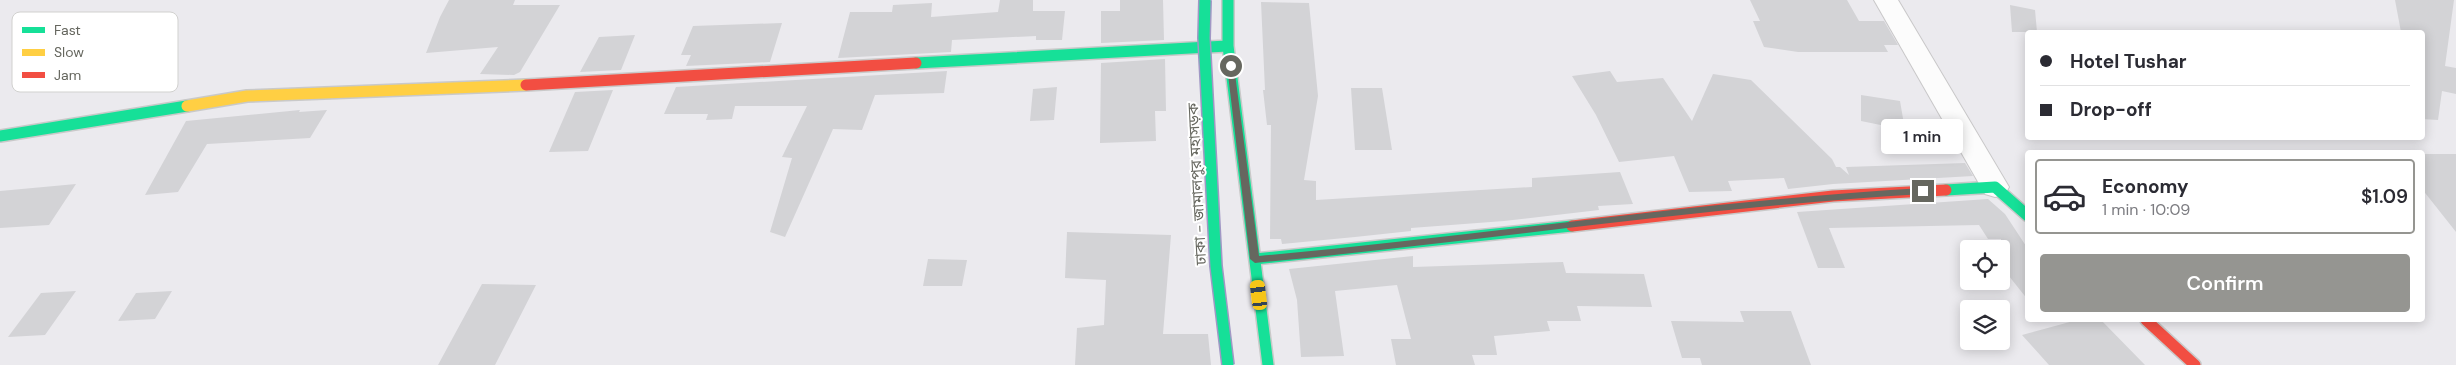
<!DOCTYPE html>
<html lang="en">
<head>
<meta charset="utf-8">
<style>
  body { margin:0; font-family:"DM Sans","Noto Sans Bengali",sans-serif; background:#f7f7f7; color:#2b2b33; height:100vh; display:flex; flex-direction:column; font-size:19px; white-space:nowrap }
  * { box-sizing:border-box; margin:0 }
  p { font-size:16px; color:#7c7c81 }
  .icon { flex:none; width:28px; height:28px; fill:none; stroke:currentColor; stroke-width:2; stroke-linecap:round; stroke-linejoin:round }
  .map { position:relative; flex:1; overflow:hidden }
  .panel { position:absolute; left:2025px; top:150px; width:400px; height:172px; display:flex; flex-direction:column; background:#fff; border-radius:5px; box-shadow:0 2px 12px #0003 }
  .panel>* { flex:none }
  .top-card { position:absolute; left:2025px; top:30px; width:400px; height:110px; border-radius:5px; box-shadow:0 2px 12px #0003; display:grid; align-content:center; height:110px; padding:0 15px; background:#fff }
  .tools { position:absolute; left:1960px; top:240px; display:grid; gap:10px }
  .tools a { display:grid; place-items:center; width:50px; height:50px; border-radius:5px; background:#fff; box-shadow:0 2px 12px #0003; font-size:25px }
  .end { position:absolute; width:22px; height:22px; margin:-11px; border:6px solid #66675f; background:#fff; box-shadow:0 0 0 2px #fff }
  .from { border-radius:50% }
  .bubble { position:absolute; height:35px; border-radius:5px; background:#fff; box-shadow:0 2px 12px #0003; font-size:16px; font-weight:600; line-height:35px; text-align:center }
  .car { position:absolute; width:15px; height:30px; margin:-15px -8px; border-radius:6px; box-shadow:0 0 4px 1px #0007; background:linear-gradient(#f5c518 24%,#345 0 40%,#f5c518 0 76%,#345 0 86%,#f5c518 0) }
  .top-card b { display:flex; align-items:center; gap:18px; height:48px; font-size:19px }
  .top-card b+b { border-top:1px solid #e1e1e2 }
  .top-card i { width:12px; height:12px; background:#2b2b33 }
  ul { padding:9px 0 0; list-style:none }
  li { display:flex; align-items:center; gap:15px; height:75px; margin:0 10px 8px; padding:0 5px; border:2px solid transparent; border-radius:5px }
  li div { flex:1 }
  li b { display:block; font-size:19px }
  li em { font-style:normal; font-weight:600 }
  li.on { border-color:#959591 }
  li>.icon { width:45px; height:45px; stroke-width:1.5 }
  .button { display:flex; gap:10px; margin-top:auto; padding:10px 15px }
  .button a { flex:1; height:58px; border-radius:5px; background:#959591; color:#fff; font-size:20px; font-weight:600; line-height:58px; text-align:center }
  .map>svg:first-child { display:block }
  .building { fill:#d3d3d6 }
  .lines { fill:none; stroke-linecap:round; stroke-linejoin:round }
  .street-casing { stroke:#c9c8c9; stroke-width:2 }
  .fast-casing { stroke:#c9c9c9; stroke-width:14 }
  .slow-casing { stroke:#c9c9c9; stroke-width:14 }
  .jam-casing { stroke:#c9c9c9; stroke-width:14 }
  .street { fill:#fcfcfc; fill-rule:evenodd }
  .fast { stroke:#16e098; stroke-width:11 }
  .slow { stroke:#ffcf43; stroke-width:11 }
  .jam { stroke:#f24e42; stroke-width:11 }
  .fast-bridge-casing { stroke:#a198c5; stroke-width:14; stroke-linecap:butt }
  .fast-bridge { stroke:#16e098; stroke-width:11 }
  .route { fill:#66675f }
  .labels { text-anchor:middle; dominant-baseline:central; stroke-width:4; stroke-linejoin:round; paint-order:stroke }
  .street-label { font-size:15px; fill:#66675f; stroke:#fff }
  .key { fill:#fff; stroke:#d1d1cf; stroke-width:1 }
  .key-label { font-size:14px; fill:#66675f }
</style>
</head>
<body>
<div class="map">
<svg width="2456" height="365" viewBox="0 0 2456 365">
  <rect width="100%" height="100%" fill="#ebeaee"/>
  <path class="building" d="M449,0H515L513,5H560L520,72L514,75L480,74L498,47L426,53L440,17Z
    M1000,0H1033V11H1065L1062,40H1036V36L952,40L951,52L838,58L850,12H892L893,5L932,3L931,17L998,12Z
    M1120,0H1163L1164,40L1101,43V11H1120Z
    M1750,0H1847L1859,21H1884L1898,45H1884L1888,52H1798L1764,47L1753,21H1760Z
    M2395,0H2454L2445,66L2456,68V94L2442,91L2438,120L2422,119V32H2401Z
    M1261,2L1309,3L1318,96L1304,180L1316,181V200L1532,187V178L1620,172L1633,204L1598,206L1599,210L1504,221L1411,228V231L1355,237L1282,244L1281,239H1270L1271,125H1267L1263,90H1265Z
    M2010,5L2035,10L2037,32H2012Z
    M782,23L770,62L686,66L691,55H681L693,26Z
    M635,35L621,70L580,72L599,37Z
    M1165,59L1166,111H1155L1156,141L1100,143L1101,63Z
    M947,71L944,93L875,95L862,130L833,129L785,237L770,232L792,158L782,157L807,106H735L732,119L706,120L708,114H664L676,87Z
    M1610,71L1617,82L1663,78L1692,121L1713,74L1751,80L1832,159L1836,167H1840L1849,175L1846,167L1965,163L1973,176L1833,184L1788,189L1784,178L1728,181L1732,191L1689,192L1674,156L1619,162L1596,115L1572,76Z
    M1057,87L1054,120L1030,121L1033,89Z
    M1351,88H1382L1392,150H1355Z
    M613,90L588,151L549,152L575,92Z
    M1861,95L1900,101L1905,130L1861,121Z
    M300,110L299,112L327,110L310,138L207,144L178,192L145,195L186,121Z
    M2422,154H2456V232L2422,189Z
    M76,184L49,225L0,228V191Z
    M1988,199L2005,214L2028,249V300L2001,266V239H1988L1979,225L1829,228L1845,268H1818L1797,212Z
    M1067,232L1171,235L1163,334H1208L1211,365H1075L1077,328L1104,325L1106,280L1065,278Z
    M1413,256V267L1563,262L1566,273L1644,274L1652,307L1577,306L1581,321H1547L1550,331L1494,336L1497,355H1472L1475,365H1396L1391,339H1411L1397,285L1335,291L1344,356L1301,357L1297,300L1289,269Z
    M928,259L967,260L962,286H923Z
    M482,284L536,285L495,365H438Z
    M76,291L45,335L8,337L41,293Z
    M172,291L155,319L118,321L136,293Z
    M1740,311H1791L1811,365H1702L1700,358H1682L1671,321L1744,322Z
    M2077,320H2101L2145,365H2049L2022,335Z"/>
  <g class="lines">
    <g class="street-casing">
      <path id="street" d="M1874,0H1898L2009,187L2005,194L1995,197L1985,194Z"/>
    </g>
    <g class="fast-casing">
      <path id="fast" d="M1228,0V46L1268,365
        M916,63L1227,46
        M0,136L187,106
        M1946,190L1995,187L2028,216
        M1255,259L1572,226"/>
    </g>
    <g class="slow-casing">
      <path id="slow" d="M187,106L247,96L526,85"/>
    </g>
    <g class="jam-casing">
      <path id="jam" d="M526,85L916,63
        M1572,226L1833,196L1946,190
        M2146,320L2195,365"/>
    </g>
    <use href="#street" class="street"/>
    <use href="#fast" class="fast"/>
    <use href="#slow" class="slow"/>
    <use href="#jam" class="jam"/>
    <g class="fast-bridge-casing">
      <path id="fast-bridge" d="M1205,0L1204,38L1216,266L1228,365"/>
    </g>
    <use href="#fast-bridge" class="fast-bridge"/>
  </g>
  <path class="route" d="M1231,63L1234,66L1259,256C1480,236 1701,201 1923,188L1927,191L1923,194C1700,207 1478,242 1255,263L1250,259L1227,66Z"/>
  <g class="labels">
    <g class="street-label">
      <text transform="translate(1197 184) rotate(-93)">ঢাকা - জামালপুর মহাসড়ক</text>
    </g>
  </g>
  <rect x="12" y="12" width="166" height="80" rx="8" class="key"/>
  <rect x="22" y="27" width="23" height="6" fill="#16e098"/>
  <rect x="22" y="49" width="23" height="7" fill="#ffcf43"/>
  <rect x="22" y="72" width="23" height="6" fill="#f24e42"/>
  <g class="key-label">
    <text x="54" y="35">Fast</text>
    <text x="54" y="57">Slow</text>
    <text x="54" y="80">Jam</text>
  </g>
</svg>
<div class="tools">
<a><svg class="icon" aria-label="locate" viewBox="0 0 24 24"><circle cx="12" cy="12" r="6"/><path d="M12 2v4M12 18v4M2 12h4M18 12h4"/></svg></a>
<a><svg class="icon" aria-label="layers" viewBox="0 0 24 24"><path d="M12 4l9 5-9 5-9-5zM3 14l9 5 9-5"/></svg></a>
</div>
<i class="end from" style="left:1231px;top:66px"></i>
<i class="end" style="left:1923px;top:191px"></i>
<div class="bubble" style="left:1881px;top:119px;width:82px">1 min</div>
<i class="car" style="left:1259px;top:295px;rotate:353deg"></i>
<div class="top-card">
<b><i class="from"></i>Hotel Tushar</b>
<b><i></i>Drop-off</b>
</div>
<section class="panel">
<ul>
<li class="on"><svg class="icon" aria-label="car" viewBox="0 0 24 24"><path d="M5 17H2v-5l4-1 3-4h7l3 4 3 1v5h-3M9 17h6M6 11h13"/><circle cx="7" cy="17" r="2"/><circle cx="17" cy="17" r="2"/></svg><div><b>Economy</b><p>1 min · 10:09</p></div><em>$1.09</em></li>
</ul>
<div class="button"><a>Confirm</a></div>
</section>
</div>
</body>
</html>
